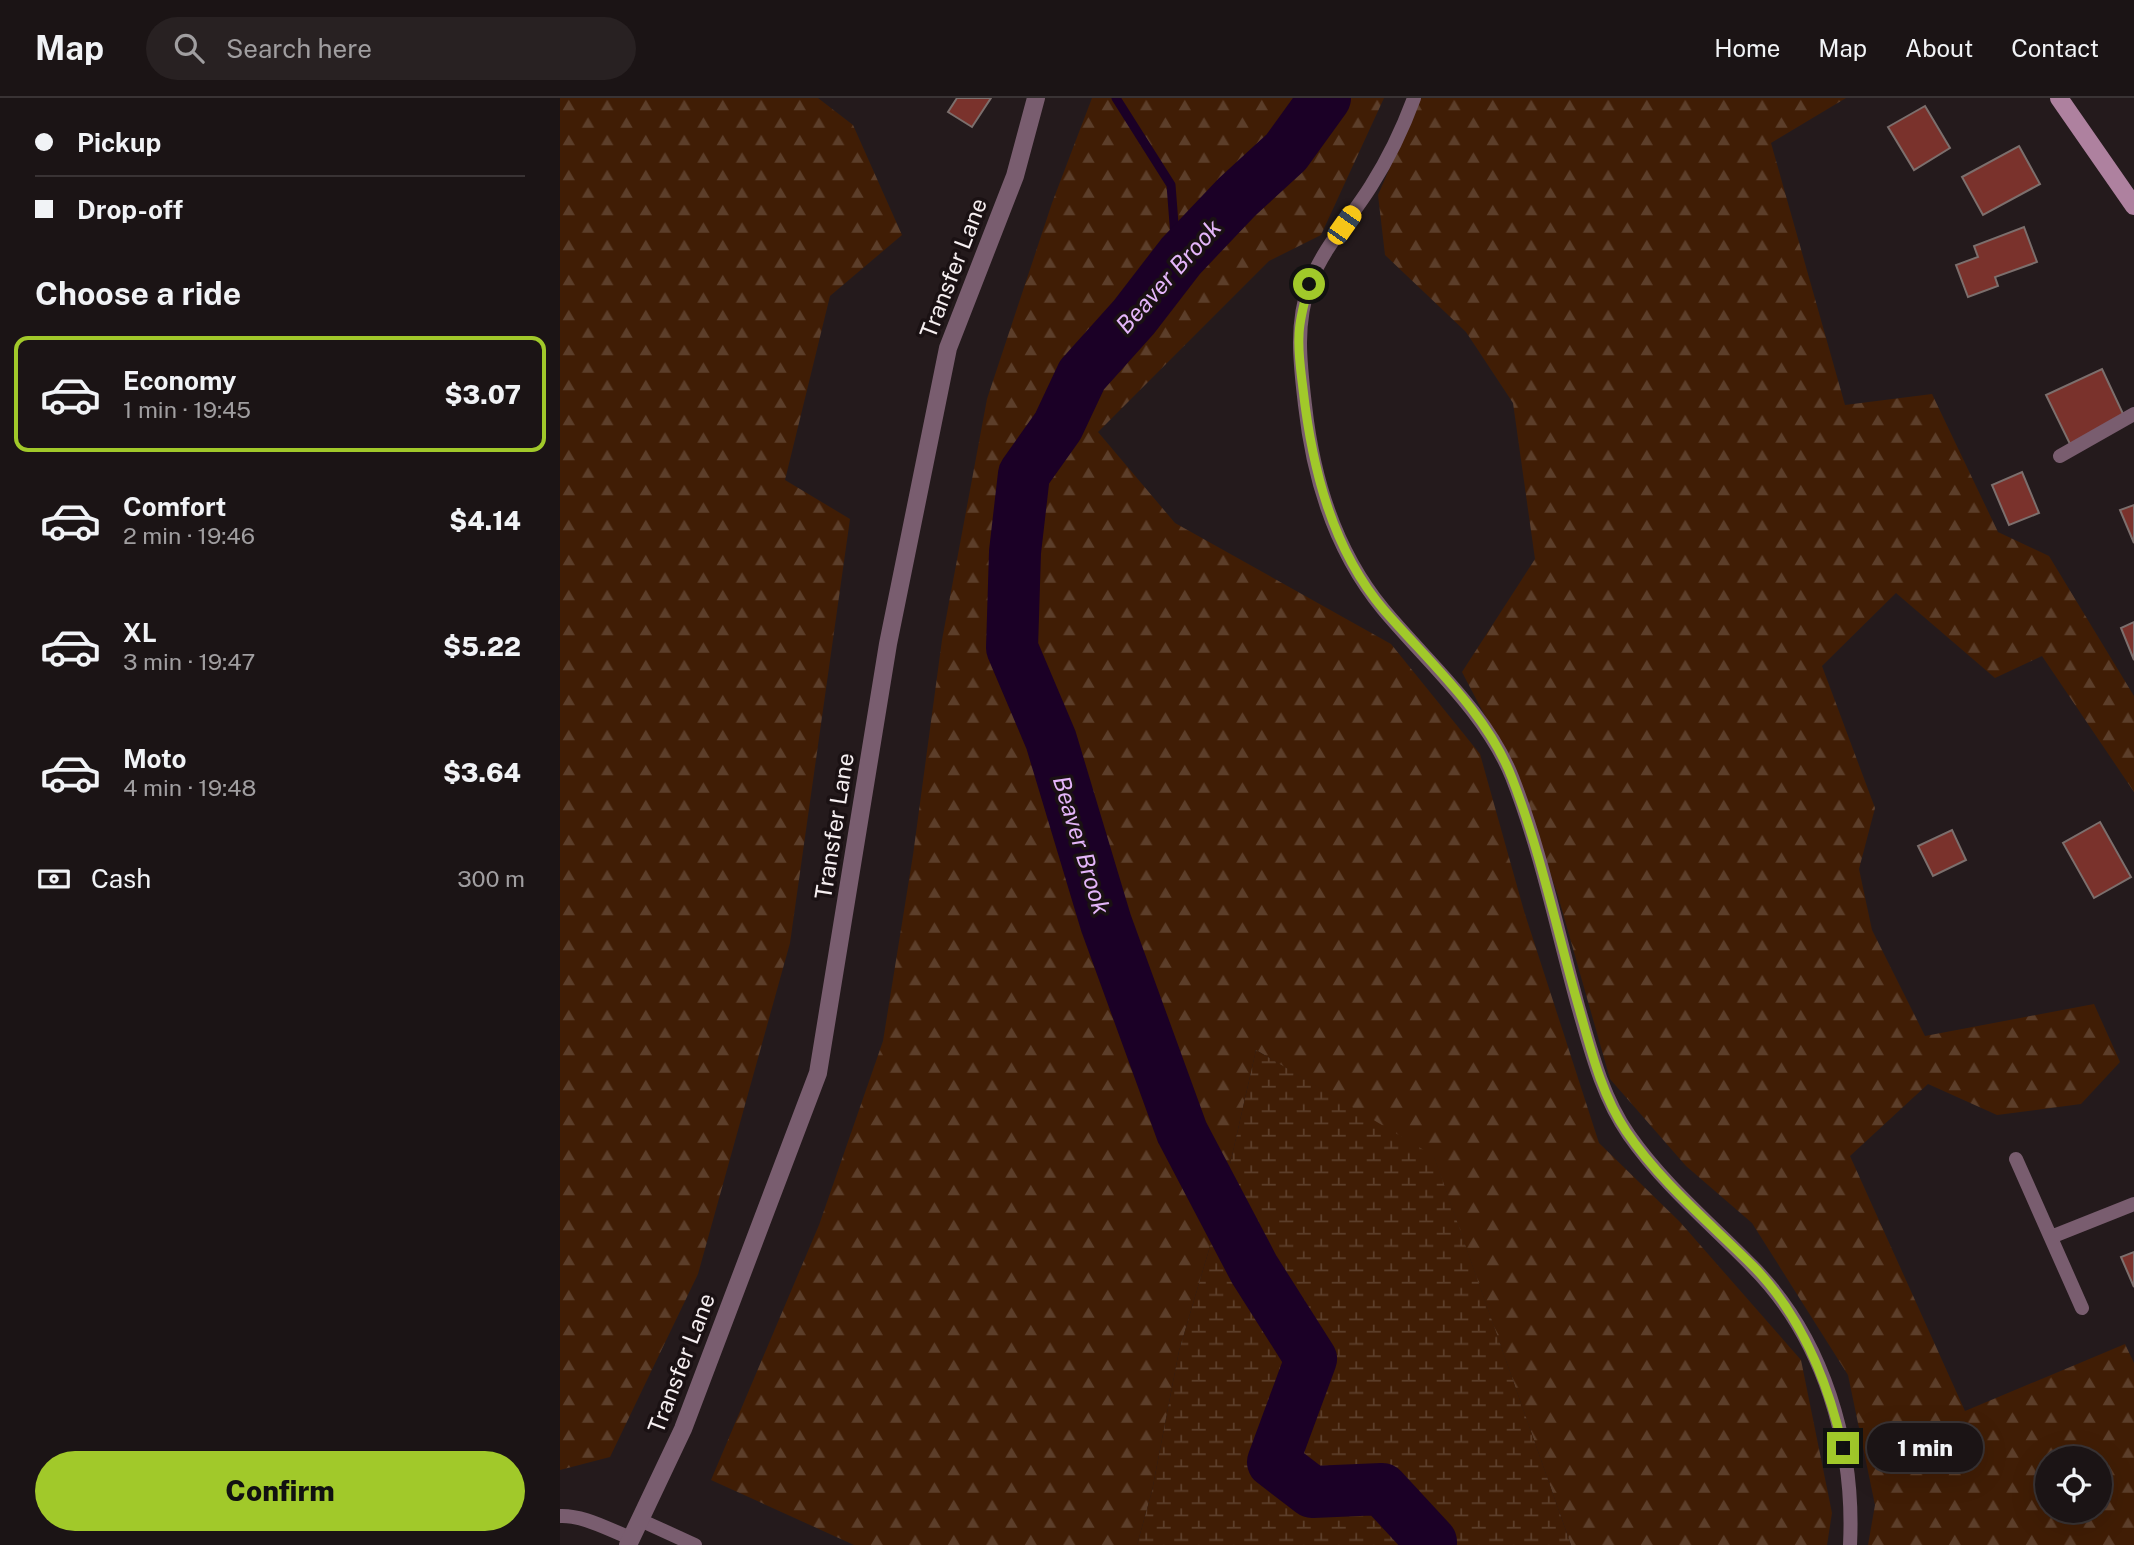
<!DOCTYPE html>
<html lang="en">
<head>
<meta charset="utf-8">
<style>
  body { margin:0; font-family:"Public Sans",sans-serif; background:#282122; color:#f1f3f6; height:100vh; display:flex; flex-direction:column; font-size:26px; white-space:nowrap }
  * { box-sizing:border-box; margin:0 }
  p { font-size:23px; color:#a09ea0 }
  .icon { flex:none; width:38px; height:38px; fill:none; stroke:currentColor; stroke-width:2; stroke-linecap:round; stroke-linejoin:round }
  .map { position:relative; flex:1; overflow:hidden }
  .side { display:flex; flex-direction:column; background:#1b1415; width:560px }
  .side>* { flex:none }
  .guide { display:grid; align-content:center; height:154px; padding:0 35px; background:#1b1415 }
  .fabs { position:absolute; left:1475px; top:1348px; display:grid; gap:14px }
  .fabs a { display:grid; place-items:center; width:77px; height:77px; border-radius:50%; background:#1b1415; box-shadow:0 7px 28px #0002,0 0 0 2px #393334; font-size:35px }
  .end { position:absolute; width:32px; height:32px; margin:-16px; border:9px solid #a1c92a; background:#111; box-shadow:0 0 0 4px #111 }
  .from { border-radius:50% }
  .bubble { position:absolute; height:49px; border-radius:24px; background:#1b1415; box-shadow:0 7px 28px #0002,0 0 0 2px #393334; font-size:23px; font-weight:800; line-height:49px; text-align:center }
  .car { position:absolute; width:21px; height:42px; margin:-21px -10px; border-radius:9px; box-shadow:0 0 5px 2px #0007; background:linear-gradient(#f5c518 24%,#345 0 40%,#f5c518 0 76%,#345 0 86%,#f5c518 0) }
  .guide b { display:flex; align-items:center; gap:24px; height:66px; font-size:26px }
  .guide b+b { border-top:2px solid #393334 }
  .guide i { width:18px; height:18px; background:#f1f3f6 }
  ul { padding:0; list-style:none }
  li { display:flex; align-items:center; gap:21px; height:116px; margin:0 14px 10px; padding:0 21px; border:4px solid transparent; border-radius:14px }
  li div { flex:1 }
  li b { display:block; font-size:26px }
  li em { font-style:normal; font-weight:800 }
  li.current { border-color:#a1c92a }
  li>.icon { width:63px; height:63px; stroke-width:1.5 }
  h2 { padding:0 35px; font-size:32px; line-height:84px }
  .pay { display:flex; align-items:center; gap:18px; height:77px; padding:0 35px; font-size:26px }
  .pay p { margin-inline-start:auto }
  .primary-button { display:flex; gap:14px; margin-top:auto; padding:14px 35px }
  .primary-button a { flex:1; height:80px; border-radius:42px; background:#a1c92a; color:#111; font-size:28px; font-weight:800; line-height:80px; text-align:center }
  header { display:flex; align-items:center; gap:42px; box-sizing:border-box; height:98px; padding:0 35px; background:#1b1415; border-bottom:2px solid #393334 }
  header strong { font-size:33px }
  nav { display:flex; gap:38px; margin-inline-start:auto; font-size:24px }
  .search { width:490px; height:63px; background:#282122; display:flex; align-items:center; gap:18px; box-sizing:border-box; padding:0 24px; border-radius:38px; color:#a09ea0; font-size:26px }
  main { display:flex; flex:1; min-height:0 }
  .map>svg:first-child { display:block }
  .forest { fill:url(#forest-firs); fill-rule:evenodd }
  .wetland { fill:url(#wetland-marsh) }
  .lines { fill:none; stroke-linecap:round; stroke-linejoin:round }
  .stream { stroke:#1b0026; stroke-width:9 }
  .river { stroke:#1b0026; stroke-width:52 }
  .building { fill:#7a322c; stroke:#7c6f6d; stroke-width:2 }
  .lane { stroke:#795d6f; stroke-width:14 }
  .street { stroke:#795d6f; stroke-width:18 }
  .secondary { stroke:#ae819f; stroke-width:18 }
  .route { stroke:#a1c92a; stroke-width:9 }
  .labels { text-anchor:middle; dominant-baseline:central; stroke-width:7; stroke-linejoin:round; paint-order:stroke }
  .street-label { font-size:23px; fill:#f6eff1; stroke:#1a1113 }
  .water-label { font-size:24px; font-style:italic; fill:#e4b5f9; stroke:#1a1113 }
</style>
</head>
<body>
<header>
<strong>Map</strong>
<div class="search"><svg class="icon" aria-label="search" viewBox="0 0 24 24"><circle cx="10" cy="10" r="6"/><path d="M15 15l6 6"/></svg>Search here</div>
<nav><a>Home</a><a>Map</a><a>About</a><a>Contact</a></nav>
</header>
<main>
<section class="side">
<div class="guide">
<b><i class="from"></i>Pickup</b>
<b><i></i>Drop-off</b>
</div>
<h2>Choose a ride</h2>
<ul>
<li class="current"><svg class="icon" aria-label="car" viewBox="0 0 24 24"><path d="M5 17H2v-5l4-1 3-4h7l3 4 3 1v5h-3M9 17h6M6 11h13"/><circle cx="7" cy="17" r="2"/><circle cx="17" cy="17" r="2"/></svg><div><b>Economy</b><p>1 min · 19:45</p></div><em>$3.07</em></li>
<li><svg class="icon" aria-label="car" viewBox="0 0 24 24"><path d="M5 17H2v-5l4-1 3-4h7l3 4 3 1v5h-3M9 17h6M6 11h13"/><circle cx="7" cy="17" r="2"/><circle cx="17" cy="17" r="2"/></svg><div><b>Comfort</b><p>2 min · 19:46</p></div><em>$4.14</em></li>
<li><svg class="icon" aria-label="car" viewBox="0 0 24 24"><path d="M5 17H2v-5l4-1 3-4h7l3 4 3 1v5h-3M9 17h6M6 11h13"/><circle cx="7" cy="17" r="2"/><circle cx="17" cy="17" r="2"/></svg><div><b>XL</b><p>3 min · 19:47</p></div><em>$5.22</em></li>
<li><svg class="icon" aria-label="car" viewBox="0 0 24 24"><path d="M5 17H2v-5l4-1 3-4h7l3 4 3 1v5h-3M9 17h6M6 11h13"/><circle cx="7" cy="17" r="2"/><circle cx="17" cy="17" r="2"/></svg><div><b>Moto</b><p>4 min · 19:48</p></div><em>$3.64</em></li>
</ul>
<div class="pay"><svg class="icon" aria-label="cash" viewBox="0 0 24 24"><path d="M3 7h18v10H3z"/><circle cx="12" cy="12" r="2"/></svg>Cash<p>300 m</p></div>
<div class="primary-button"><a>Confirm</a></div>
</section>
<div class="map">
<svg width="1574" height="1447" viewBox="0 0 1574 1447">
  <defs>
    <pattern id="forest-firs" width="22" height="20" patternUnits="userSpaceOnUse" patternTransform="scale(1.75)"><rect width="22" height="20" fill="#401d05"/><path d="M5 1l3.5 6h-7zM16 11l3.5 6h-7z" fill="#5c3e2a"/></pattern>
    <pattern id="wetland-marsh" width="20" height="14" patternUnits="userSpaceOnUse" patternTransform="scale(1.75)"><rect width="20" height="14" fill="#401d05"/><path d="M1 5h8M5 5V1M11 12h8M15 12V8" fill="none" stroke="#5c3e2a"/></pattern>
  </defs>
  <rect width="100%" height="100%" fill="#241a1c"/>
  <path class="forest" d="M0,0H258L293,27L342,137L270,198L225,382L290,421L230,845L138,1176L50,1359L0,1372Z
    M532,0H824L761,137L709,163L538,334L615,425L831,546L920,656L964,813L1039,1045L1120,1124L1241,1262L1272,1415L1267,1447H1011L874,1059L696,952L656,1128L619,1253L592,1393L577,1447H294L151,1382L259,1127L323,943L353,757L382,542L427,301L492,105Z
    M860,0H1286L1211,45L1285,307L1372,296L1438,434L1489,458L1574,598V694L1482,558L1435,580L1336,495L1262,568L1315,710L1299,771L1312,832L1365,938L1534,906L1560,964L1521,1006L1437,1017L1368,986L1290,1058L1405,1313L1565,1246L1574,1265V1447H1308L1315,1407L1288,1277L1192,1125L1126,1068L1050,981L998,798L954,667L924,616L902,574L975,461L953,305L906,234L825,157L818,97ZM1488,1360H1540V1412H1488Z"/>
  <path class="wetland" d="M696,952L874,1058L1011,1447H577L592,1393L619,1253L656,1128Z"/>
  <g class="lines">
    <path class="stream" d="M556,0L611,87L617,164"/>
    <path class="river" d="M765,0L726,54L677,99L621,158L574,219L522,277L498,328L464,376L455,454L452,550L491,642L546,825L622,1034L694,1171L751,1261L713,1364L752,1394L822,1391L871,1444L870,1447"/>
  </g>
  <path class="building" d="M397,0H431L412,29L388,14Z
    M1365,8L1390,50L1354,72L1328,29Z
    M1459,48L1480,86L1423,117L1402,79Z
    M1464,129L1477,164L1435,179L1438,188L1408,199L1396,167L1418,159L1414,148Z
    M1542,271L1565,320L1510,346L1486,297Z
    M1462,374L1479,415L1449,427L1432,387Z
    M1574,407V445L1560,412Z
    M1574,524V562L1561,530Z
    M1540,724L1571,779L1534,800L1503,745Z
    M1392,732L1406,762L1373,778L1358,748Z
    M1574,1154V1189L1561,1159Z"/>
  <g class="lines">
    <path class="lane" d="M854,0C843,30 828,61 811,88C791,120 763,150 750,185C735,225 740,265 745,307C753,380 776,454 823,511C867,564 926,614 952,679C981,753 997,832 1018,908C1031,953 1042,998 1069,1037C1104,1087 1150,1125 1192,1168C1264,1240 1295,1348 1290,1447
      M1500,358L1574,316
      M1456,1061L1522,1210
      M1491,1139L1574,1106
      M0,1418C24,1417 49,1432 71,1440
      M80,1422L135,1447"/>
    <path class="street" d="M68,1447L123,1331L258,975L328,546L388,250L455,78L476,0"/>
    <path class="secondary" d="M1499,0L1574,108"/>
  </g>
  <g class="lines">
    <path class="route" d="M749,186C745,203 739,221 739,238C738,256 741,274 743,291C752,370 772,451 824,512C869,564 927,615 952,680C980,752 996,829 1017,903C1030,948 1040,994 1066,1033C1101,1085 1149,1124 1193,1168C1242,1218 1268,1284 1283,1350"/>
  </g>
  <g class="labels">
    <g class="street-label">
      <text transform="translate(393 170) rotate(-69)">Transfer Lane</text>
      <text transform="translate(274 728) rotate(-81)">Transfer Lane</text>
      <text transform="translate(121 1265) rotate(-69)">Transfer Lane</text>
    </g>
    <g class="water-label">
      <text transform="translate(608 178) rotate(-48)">Beaver Brook</text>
      <text transform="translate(522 747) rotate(73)">Beaver Brook</text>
    </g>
  </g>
</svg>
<div class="fabs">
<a><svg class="icon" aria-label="locate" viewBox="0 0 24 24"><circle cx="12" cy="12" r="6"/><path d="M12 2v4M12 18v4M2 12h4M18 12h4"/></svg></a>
</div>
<i class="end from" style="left:749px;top:186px"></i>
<i class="end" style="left:1283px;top:1350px"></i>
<div class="bubble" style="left:1307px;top:1325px;width:116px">1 min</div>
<i class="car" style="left:784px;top:127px;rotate:35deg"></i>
</div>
</main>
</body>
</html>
